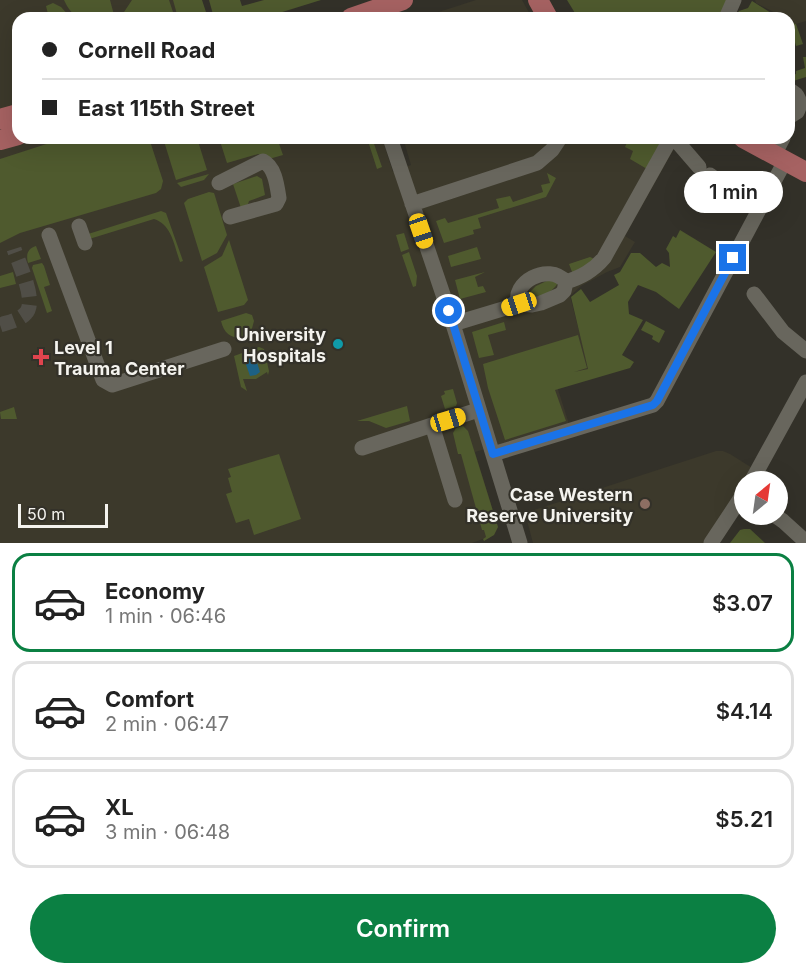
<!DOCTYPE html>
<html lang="en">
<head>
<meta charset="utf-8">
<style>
  body { margin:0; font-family:Inter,sans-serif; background:#f2f2f2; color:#222; height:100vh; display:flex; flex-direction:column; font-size:22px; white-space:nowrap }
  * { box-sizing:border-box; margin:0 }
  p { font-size:20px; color:#767676 }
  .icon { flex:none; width:33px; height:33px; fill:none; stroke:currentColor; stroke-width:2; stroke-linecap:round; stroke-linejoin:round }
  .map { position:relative; height:543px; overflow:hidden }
  .side { display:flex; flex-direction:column; background:#fff; flex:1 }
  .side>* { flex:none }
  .banner { position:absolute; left:12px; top:12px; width:783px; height:132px; border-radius:18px; box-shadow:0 6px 24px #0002; display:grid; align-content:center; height:132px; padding:0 30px; background:#fff }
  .needle { width:39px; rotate:29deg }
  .controls { position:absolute; left:734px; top:471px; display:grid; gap:12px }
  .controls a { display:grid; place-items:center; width:54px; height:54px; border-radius:50%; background:#fff; box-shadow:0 6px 24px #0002; font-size:30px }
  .scale { position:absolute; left:18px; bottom:15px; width:90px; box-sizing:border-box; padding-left:6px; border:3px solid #f4f3ee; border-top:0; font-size:16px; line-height:21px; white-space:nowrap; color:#f4f3ee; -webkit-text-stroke:4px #333129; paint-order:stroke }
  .end { position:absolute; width:27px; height:27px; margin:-14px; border:8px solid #1a73e8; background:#fff; box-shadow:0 0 0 3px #fff }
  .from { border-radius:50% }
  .bubble { position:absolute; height:42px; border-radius:21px; background:#fff; box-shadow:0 6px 24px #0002; font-size:20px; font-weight:600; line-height:42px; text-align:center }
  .car { position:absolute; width:18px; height:36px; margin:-18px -9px; border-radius:8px; box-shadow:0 0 4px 2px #0007; background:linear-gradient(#f5c518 24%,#345 0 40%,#f5c518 0 76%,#345 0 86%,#f5c518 0) }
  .banner b { display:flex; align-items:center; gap:21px; height:57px; font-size:22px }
  .banner b+b { border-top:2px solid #e0e0e0 }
  .banner i { width:15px; height:15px; background:#222 }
  ul { padding:10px 0 0; list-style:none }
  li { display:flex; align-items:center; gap:18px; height:99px; margin:0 12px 9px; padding:0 18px; border:3px solid #e0e0e0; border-radius:18px }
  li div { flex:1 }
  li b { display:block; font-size:22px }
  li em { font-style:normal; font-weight:600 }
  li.current { border-color:#0b8043 }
  li>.icon { width:54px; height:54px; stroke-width:1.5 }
  .action { display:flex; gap:12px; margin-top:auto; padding:12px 30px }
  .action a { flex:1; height:69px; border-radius:36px; background:#0b8043; color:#fff; font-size:24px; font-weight:600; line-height:69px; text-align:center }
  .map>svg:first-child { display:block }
  .built { fill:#3c392b }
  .green { fill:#4f5a2e }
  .water { fill:#1d6184 }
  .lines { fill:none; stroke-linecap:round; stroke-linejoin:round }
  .minor-tunnel { stroke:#504e47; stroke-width:15; stroke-dasharray:15 8; stroke-linecap:butt }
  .minor { stroke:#68665d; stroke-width:15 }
  .major { stroke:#a66262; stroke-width:20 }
  .route { stroke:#1a73e8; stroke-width:8 }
  .culture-dot { fill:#0f9aa8; stroke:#333129; stroke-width:2 }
  .health-dot { fill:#e0444e; stroke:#333129; stroke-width:2 }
  .education-dot { fill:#8d6e63; stroke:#333129; stroke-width:2 }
  .labels { text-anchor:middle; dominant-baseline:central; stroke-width:4.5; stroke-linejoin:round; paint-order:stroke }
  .poi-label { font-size:18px; font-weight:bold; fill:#f4f3ee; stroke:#333129; text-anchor:end }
</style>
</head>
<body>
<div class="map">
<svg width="806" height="543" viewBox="0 0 806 543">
  <rect width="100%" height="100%" fill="#333129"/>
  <path class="built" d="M0,0H182L188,18H18V106L0,112Z
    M476,0H522L532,18H420Z
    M755,0H806V21L796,24L789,20V18H785L756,3Z
    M38,138H382L393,172L411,165L403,138H680L625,236L635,242L620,267L607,272L581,286L570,296L589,369L555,380L569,424L475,452L498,527L494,535L472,543H0V150Z
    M716,451H723L730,454L757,471L744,482V493L711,543H533L525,513Z"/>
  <path class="green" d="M64,0H110L114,15C108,19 102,18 95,18C78,18 72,17 64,0Z
    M132,0H169L175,18H123L122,15Z
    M173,0H202L208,18H178Z
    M209,0H240L242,6L264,0H321L263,18H214Z
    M567,0H731L721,18H578Z
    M752,1L779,18H734L739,11L748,8Z
    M53,3L61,7L71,18H49L46,6Z
    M789,22L796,24L803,44L796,46L794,39L789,41Z
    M803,57H806V77L790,82L789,76L796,74V71L805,68Z
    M65,138H149L163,181L161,189L156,193L20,233L0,243V159Z
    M163,138H197L207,170L176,180Z
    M219,138H277L283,155L269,159L258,154L227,163Z
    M367,138H372L382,167L377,169Z
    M629,138H663L647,169L630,159L633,151L625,147Z
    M547,173L556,178L546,197L478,218L481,228L473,230L474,234L444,243L436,221L445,218L448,223L499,208L496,199L510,196L513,202L543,192L541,185L550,183Z
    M209,174L204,180L181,187L177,183Z
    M257,176L262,179L265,195L249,201L248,204L241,208L233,184Z
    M209,192L214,193L215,196L227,235L217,253L202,261L184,203L188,199Z
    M161,211L166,213L183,261L180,262C174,245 172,225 154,219L86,240L85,235Z
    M680,230L716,252L679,309L656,292L638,285L628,302L629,314L643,320L622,355L634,362L630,368L555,390L566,421L505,440L488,388L483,364L578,335L587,368L574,372L588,369L571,297L581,289L590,302L619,285L614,275L620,272L631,253H640L656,267L662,263L670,267L669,253L666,249L673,236L676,238Z
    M404,233L409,249L401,252L396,235Z
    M229,240L248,300L244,305L218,312L204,267L222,256Z
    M36,246L41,259L28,263C26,255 27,249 36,246Z
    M477,247L481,259L451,267L448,256Z
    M409,252L417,276L416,286L413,287L402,255Z
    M590,257L597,260L574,277L569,264Z
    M42,263L44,266L50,285L44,287L52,311L47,313L32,268L33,265Z
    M13,272L16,284L0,288V276Z
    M485,272L475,277L478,287L483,286L486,292L460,299L455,280Z
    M551,279L558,283C551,294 541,297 528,298V294L536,286Z
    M246,313L252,315L254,321L251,332L242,338C230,338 224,333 221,321Z
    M646,321L665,331L659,343L652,339L653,336L641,330Z
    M504,322L506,330L488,335L494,355L479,358L472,332Z
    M259,347L264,349L269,371L268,375L267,372L256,379H243L247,391L241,387L234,356Z
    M453,389L457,403L456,406L445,409L441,396L445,394L444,391Z
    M407,406L410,421L386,428L369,421H357Z
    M14,407L17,419H1L0,412Z
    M463,426L468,431L498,527L494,535L484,541L483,539L486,537L484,530H482L461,454H458L453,433L456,428Z
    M279,454L301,519L254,535L249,519L236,523L226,494L232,492L228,478L231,477L228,469Z
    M744,529H750L765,543H730L740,530Z"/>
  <path class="water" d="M254,353L260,372L256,375L250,376L243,356Z"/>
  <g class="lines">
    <path class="minor-tunnel" d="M0,325C9,322 20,320 26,313C37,301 19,264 14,249"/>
    <path class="minor" d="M726,18L734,0
      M789,90C799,94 802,103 797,112L789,117
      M390,138L453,324L520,543
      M674,138L699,167
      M774,155L783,138
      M710,175L729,189L761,205
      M219,183L263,161C275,167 277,185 279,198L276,204L230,217
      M412,204L537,163L552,150L560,138
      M79,226L85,243
      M49,235L103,380L112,385L224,349
      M566,282C581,277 593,271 604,258L671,138
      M754,294L783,332L806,351
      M453,324L519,304L532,305L541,303L560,295L564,291L566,282C548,261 510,284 519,304
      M432,425L455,500
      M362,448L478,410
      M493,454L653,405L657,401L785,161
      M751,482L806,382
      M773,514L783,521L806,542
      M711,543L744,493"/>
    <path class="major" d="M538,0L548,18
      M351,18L403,0
      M0,119L18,114
      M743,138L806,172
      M0,140L18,135"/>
  </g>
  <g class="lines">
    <path class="route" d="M449,311L493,454L653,405L657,401L733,258"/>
  </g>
  <circle class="culture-dot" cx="338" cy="344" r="6"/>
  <path class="health-dot" d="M38 348h6v6h6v6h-6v6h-6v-6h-6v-6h6z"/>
  <circle class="education-dot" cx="645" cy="504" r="6"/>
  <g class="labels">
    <g class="poi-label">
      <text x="326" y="334">University<tspan x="326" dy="21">Hospitals</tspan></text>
      <text x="54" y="347" text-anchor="start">Level 1<tspan x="54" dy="21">Trauma Center</tspan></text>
      <text x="633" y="494">Case Western<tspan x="633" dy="21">Reserve University</tspan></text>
    </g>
  </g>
</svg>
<div class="controls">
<a><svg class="needle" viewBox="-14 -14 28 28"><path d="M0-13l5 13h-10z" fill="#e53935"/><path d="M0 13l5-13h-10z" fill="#767676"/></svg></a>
</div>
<div class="scale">50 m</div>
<i class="end from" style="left:449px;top:311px"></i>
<i class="end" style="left:733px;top:258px"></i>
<div class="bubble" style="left:684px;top:171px;width:99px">1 min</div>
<i class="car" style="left:421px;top:231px;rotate:161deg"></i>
<i class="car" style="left:519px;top:304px;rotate:252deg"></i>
<i class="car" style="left:448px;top:420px;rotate:73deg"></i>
<div class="banner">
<b><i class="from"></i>Cornell Road</b>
<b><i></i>East 115th Street</b>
</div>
</div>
<section class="side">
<ul>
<li class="current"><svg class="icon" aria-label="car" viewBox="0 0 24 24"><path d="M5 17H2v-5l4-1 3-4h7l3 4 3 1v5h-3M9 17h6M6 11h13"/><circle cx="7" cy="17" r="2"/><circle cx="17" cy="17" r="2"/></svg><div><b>Economy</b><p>1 min · 06:46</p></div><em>$3.07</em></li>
<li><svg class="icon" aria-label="car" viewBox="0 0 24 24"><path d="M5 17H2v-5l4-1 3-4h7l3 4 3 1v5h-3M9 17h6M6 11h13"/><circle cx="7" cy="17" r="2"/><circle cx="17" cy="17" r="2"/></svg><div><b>Comfort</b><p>2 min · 06:47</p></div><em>$4.14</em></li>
<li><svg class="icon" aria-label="car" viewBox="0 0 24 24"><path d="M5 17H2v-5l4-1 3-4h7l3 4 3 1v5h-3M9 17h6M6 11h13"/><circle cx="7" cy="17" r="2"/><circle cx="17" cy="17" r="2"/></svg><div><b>XL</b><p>3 min · 06:48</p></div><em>$5.21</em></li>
</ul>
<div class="action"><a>Confirm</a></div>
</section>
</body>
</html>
